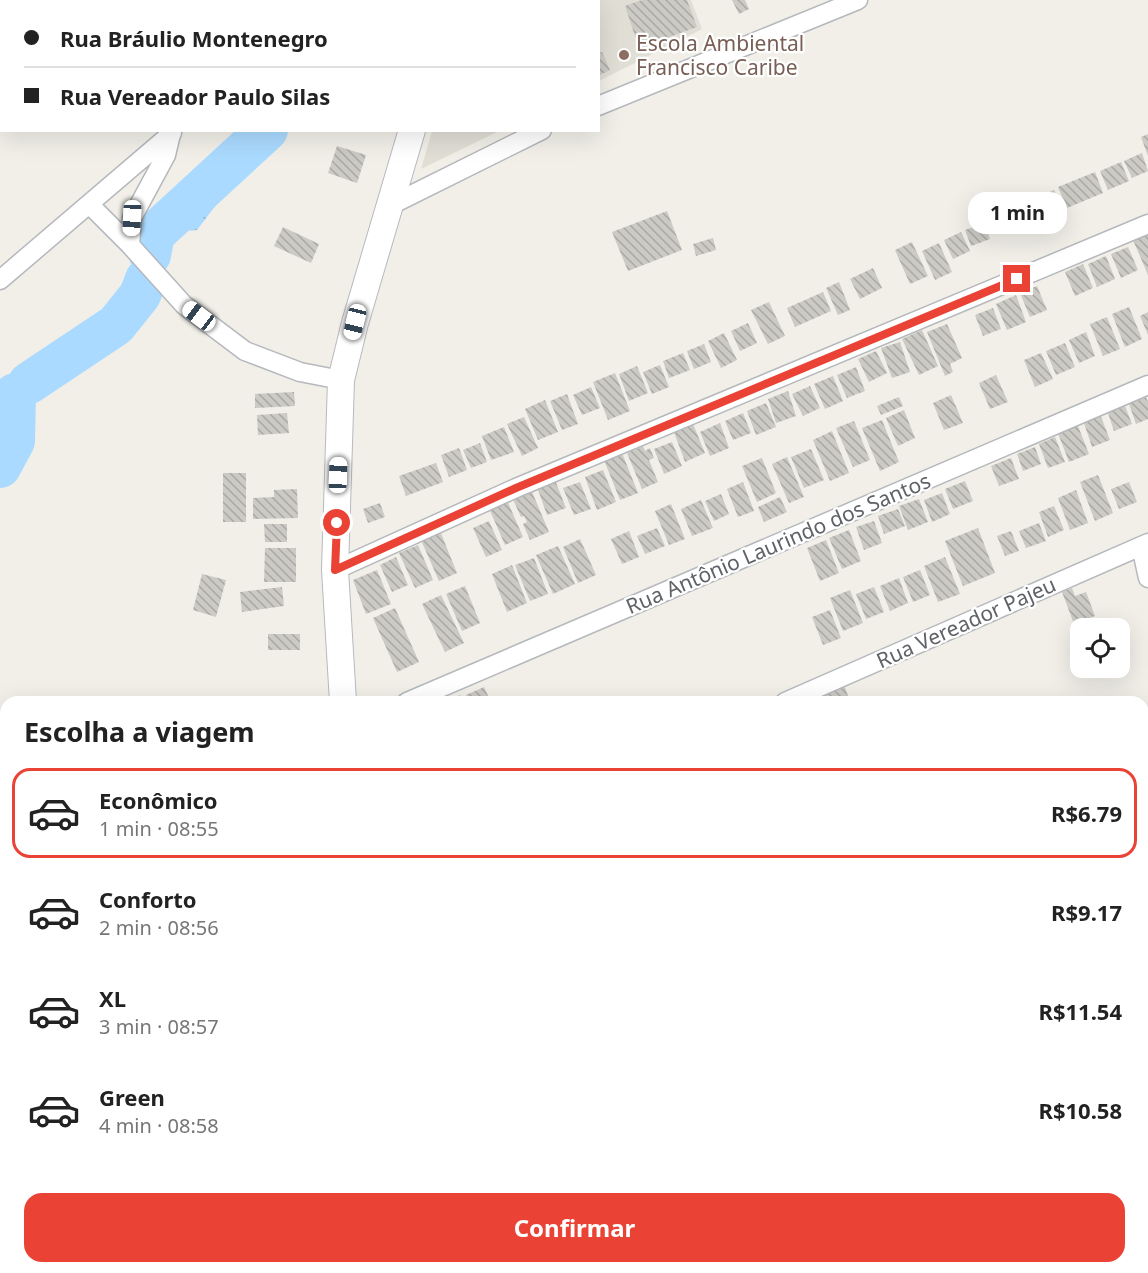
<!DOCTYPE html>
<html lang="pt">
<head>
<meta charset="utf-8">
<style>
  body { margin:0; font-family:"Noto Sans",sans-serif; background:#f6f6f6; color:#222; height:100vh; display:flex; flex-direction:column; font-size:22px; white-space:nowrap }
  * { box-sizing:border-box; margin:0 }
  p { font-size:20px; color:#767676 }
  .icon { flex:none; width:33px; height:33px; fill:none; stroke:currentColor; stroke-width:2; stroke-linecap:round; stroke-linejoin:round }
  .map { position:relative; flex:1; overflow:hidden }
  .details { position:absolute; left:0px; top:696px; width:1149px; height:578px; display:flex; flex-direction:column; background:#fff; border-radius:18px 18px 0 0; box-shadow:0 6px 24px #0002 }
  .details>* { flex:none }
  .top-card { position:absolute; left:0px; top:0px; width:600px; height:132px; box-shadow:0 6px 24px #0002; display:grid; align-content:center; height:132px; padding:0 24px; background:#fff }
  .tools { position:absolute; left:1070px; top:618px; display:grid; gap:12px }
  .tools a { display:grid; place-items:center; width:60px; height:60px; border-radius:12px; background:#fff; box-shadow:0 6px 24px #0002; font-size:30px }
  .end { position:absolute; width:27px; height:27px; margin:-14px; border:8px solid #ea4335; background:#fff; box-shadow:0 0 0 3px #fff }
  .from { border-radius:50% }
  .bubble { position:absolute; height:42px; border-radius:18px; background:#fff; box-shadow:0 6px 24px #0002; font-size:20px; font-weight:700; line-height:42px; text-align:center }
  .car { position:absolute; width:18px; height:36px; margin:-18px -9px; border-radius:8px; box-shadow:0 0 4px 2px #0007; background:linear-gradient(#fff 24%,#345 0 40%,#fff 0 76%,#345 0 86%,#fff 0) }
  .top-card b { display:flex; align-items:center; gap:21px; height:57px; font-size:22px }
  .top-card b+b { border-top:2px solid #e0e0e0 }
  .top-card i { width:15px; height:15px; background:#222 }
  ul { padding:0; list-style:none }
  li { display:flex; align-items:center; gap:18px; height:90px; margin:0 12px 9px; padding:0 12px; border:3px solid transparent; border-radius:18px }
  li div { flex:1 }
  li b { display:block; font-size:22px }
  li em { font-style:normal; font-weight:700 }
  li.current { border-color:#ea4335 }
  li>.icon { width:54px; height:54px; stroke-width:1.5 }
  h2 { padding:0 24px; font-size:27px; line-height:72px }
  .primary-button { display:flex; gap:12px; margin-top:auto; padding:12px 24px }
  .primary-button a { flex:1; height:69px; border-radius:18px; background:#ea4335; color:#fff; font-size:24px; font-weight:700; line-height:69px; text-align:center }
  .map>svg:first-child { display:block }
  .education { fill:#e1ded6 }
  .water { fill:url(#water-waves) }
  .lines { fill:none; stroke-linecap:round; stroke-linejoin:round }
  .river { stroke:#aadaff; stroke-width:42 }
  .building { fill:url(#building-back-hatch) }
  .street-casing { stroke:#b5b8bc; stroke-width:21 }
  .secondary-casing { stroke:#b6babf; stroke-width:28 }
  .street { stroke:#fff; stroke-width:18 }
  .secondary { stroke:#fff; stroke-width:26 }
  .route { stroke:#ea4335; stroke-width:8 }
  .education-dot { fill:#8d6e63; stroke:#fff; stroke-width:2 }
  .labels { text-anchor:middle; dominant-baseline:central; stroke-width:4.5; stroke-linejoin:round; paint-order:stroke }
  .education-label { font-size:21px; fill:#785e54; stroke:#fff; text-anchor:start }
  .street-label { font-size:21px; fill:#5f6368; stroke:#fff }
</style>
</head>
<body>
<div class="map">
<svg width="1148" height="1273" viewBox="0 0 1148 1273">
  <defs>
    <pattern id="water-waves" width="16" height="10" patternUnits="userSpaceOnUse" patternTransform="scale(1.5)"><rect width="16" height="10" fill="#aadaff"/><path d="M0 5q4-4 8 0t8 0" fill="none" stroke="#8eb4d2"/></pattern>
    <pattern id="building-back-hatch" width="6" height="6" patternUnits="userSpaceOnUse" patternTransform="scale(1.5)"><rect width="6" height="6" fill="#cccac5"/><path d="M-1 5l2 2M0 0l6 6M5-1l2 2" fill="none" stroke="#a9a8a4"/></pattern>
  </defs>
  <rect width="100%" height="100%" fill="#f1efe8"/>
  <path class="education" d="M499,0H691L702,29L599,81L598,2H497Z
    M432,131V130L499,131L421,169Z"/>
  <path class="water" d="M272,0H363L271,1Z
    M244,131H283C252,162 224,194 197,230L154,234L161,205L187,187L201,186L219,161L235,155Z"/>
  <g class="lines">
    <path class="river" d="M150,255L154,234L267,130
      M29,383L116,325L140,295L146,279
      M0,467L14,441L15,394
      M0,1264L11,1273"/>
  </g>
  <path class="building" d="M642,0H687L697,27L639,48L625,6Z
    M732,0H745L749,9L739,14Z
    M602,52L610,70L598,76V53Z
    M1148,134V156L1141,137Z
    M337,146L366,155L357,183L328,173Z
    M1142,153L1148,171L1132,178L1124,161Z
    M1121,162L1129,181L1108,190L1100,171Z
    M1095,172L1103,193L1067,208L1058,187Z
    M1054,190L1066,218L1047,226L1036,198Z
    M667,211L682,250L628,271L612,232Z
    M984,223L990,239L971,246L965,230Z
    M283,227L319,244L311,263L274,246Z
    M961,232L970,251L953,259L944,240Z
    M1148,234V275L1133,240Z
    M713,238L716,250L696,256L693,244Z
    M912,242L928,276L910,284L895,250Z
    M939,243L952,272L935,280L922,251Z
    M1128,247L1138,270L1121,278L1111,254Z
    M1106,256L1115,279L1097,287L1088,264Z
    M1083,264L1093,288L1075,296L1065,272Z
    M873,268L882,288L860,299L850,279Z
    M839,282L850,310L838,315L826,288Z
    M1037,286L1047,310L1030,317L1020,293Z
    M823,292L831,311L795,327L787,308Z
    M1016,295L1026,322L1007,330L996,304Z
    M769,302L785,336L768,344L751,310Z
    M1129,307L1142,339L1125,347L1112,314Z
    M993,308L1001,329L983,336L975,315Z
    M1148,312V335L1140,316Z
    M1107,317L1120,349L1103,356L1090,324Z
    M748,323L757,343L740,351L731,331Z
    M947,324L962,358L950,364L953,372L945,376L927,332Z
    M922,330L938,366L919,375L902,339Z
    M1086,332L1095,356L1079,363L1069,340Z
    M724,333L737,360L721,368L708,341Z
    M900,342L910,372L892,378L881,348Z
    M1065,343L1075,367L1056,375L1046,351Z
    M704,344L711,362L694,369L687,351Z
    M876,351L887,373L869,382L858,359Z
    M683,353L690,370L669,378L663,361Z
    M1041,353L1053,379L1035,387L1024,360Z
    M660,365L669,387L652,394L643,372Z
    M637,366L648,393L629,401L619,374Z
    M856,367L865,391L847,398L837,375Z
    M615,373L630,411L608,420L593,382Z
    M996,375L1008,402L990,409L979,383Z
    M833,376L843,401L825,409L814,384Z
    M810,386L820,408L803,416L792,394Z
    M591,387L600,408L582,415L573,395Z
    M788,391L796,416L776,423L768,399Z
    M294,392L295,406L255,408V394Z
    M567,394L578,424L562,430L550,401Z
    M951,395L963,423L944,430L933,403Z
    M899,397L903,406L881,415L877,406Z
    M1146,397L1148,402V419L1136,424L1129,404Z
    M545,400L558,432L538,440L525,409Z
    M766,403L776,427L756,435L747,411Z
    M1125,406L1132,424L1114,431L1108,413Z
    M904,410L915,438L898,446L886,418Z
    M287,413L289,433L258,435L257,415Z
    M743,413L751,433L733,440L725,421Z
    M1100,414L1110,440L1092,447L1083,420Z
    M524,417L538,448L522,456L507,424Z
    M882,420L899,462L880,471L862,428Z
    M854,421L870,460L853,467L836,428Z
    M1076,421L1089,454L1069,462L1056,428Z
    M720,423L729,448L710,456L700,432Z
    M693,424L705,453L685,462L674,432Z
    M504,427L514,452L491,460L482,436Z
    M832,431L849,473L830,481L813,440Z
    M1055,437L1065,462L1048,468L1039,444Z
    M672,442L682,466L664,474L654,449Z
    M480,443L487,462L471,468L463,450Z
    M643,446L645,451L650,448L654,458L649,460L658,482L642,489L627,453Z
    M1035,447L1041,464L1023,471L1017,454Z
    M459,448L467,470L449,477L441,455Z
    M811,449L824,480L804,488L791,457Z
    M622,453L638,493L620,500L604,460Z
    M787,457L804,497L789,503L772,464Z
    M762,458L776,493L757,502L742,466Z
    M1011,458L1019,479L999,486L991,466Z
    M436,463L443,482L406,496L399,476Z
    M603,470L616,502L597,510L585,477Z
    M223,473H246V522H223Z
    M1098,475L1113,513L1095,521L1080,482Z
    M555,480L566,508L547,515L537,487Z
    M965,481L973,501L953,509L945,489Z
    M580,482L591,509L574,515L563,488Z
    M743,482L754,511L738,517L727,489Z
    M1129,482L1137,502L1119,509L1111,489Z
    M530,487L549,532L530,540L523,524L527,522L524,516L521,517L511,495Z
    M297,489L298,518L253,519V498L274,497V490Z
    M1076,490L1088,523L1070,530L1058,498Z
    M942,493L950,514L932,522L924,500Z
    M721,494L729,514L714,521L705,501Z
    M780,497L787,512L764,522L758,507Z
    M506,498L523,537L505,545L488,506Z
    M919,499L928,522L908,530L899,506Z
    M701,500L713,528L692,536L681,509Z
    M380,503L385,517L368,523L363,509Z
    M671,504L685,539L669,545L655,511Z
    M1054,506L1064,530L1048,537L1039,512Z
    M898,509L905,526L884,534L878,516Z
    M489,521L502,550L486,557L473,528Z
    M874,521L882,543L864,550L856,527Z
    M1039,523L1046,541L1026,548L1019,531Z
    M264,524H287V542H265Z
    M657,528L665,546L645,554L637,536Z
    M978,528L995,573L963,586L945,541Z
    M849,530L861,561L842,569L829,538Z
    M440,531L457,573L439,581L421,540Z
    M629,531L639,557L622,564L611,539Z
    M1011,531L1019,551L1005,556L997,536Z
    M580,539L596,575L578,583L563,547Z
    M826,540L839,573L820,581L807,548Z
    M418,545L433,580L415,588L399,553Z
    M558,546L575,584L553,594L536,555Z
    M265,548H296V582H264Z
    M396,557L408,585L392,592L380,565Z
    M945,557L960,594L938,602L924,566Z
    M534,558L548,594L530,601L515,565Z
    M512,565L527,603L507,612L492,574Z
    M377,570L391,604L366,614L353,580Z
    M920,570L930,595L913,602L903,577Z
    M202,574L226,580L216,617L193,610Z
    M899,578L908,603L890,611L880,586Z
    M465,586L480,623L462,631L446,594Z
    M282,587L284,606L242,612L240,592Z
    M874,587L884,612L866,619L856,594Z
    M1072,588L1075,596L1086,592L1095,616L1074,624L1062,592Z
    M850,590L863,623L843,631L830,598Z
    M441,595L464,643L445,652L422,604Z
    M395,608L419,662L397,672L373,618Z
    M830,610L841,638L823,645L812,617Z
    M268,634H300V650H268Z
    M484,687L491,702H469L466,695Z
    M845,687L850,702H808L807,699Z
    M460,695L463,702H443Z
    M1148,991V1026H1147L1143,1009V992Z
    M679,1268H693L694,1273H680Z"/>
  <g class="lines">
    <g class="street-casing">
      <path id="street" d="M132,0L133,2
        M103,2L104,0
        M0,86L2,85
        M598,106L858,0
        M171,134L166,155L132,218L130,245L184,305L245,351L300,372L341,380
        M89,204L130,245
        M389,206L542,130
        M0,280L172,133
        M1141,546L1148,578
        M335,570L516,488L1148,224
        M407,702L1148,385
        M785,702L1148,543
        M1143,827L1148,826
        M1143,981L1148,980
        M1143,1134L1148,1133
        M574,1273L602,1268"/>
    </g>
    <g class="secondary-casing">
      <path id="secondary" d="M450,2L451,0
        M343,702L335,570L341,380L355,323L412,130
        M331,1273V1268"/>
    </g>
    <use href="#street" class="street"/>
    <use href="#secondary" class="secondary"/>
  </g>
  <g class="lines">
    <path class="route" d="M337,523L335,570L516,488L1017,279"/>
  </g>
  <circle class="education-dot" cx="624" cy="55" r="6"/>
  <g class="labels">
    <g class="education-label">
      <text x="636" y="43">Escola Ambiental<tspan x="636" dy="24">Francisco Caribe</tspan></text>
    </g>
    <g class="street-label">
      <text transform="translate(778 543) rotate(-23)">Rua Antônio Laurindo dos Santos</text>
      <text transform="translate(966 622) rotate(-24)">Rua Vereador Pajeu</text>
    </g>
  </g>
</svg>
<div class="tools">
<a><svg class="icon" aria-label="locate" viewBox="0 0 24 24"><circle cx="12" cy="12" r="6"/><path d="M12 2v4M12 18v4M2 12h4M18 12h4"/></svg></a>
</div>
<i class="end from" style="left:337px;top:523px"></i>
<i class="end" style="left:1017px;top:279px"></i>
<div class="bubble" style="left:968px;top:192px;width:99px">1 min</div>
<i class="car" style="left:132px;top:218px;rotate:183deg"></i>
<i class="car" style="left:199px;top:316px;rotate:307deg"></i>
<i class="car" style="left:355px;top:322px;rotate:194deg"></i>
<i class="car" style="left:338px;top:475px;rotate:2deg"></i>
<div class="top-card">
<b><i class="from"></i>Rua Bráulio Montenegro</b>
<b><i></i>Rua Vereador Paulo Silas</b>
</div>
<section class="details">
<h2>Escolha a viagem</h2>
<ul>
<li class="current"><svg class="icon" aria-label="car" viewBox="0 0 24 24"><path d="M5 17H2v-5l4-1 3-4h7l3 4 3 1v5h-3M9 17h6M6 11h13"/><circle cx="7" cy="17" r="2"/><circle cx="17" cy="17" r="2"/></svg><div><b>Econômico</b><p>1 min · 08:55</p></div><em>R$6.79</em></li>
<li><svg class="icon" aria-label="car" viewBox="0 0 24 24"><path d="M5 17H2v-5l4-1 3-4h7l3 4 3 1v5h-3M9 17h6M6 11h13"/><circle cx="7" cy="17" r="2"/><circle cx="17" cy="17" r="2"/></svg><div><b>Conforto</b><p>2 min · 08:56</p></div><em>R$9.17</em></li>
<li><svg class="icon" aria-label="car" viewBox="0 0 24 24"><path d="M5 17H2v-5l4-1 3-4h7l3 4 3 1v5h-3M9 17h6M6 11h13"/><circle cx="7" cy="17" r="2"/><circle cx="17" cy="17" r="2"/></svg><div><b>XL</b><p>3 min · 08:57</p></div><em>R$11.54</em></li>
<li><svg class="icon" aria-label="car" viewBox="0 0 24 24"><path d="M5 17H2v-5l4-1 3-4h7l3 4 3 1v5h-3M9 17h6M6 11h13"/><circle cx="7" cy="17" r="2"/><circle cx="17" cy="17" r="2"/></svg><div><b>Green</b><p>4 min · 08:58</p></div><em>R$10.58</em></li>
</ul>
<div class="primary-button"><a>Confirmar</a></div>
</section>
</div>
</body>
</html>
